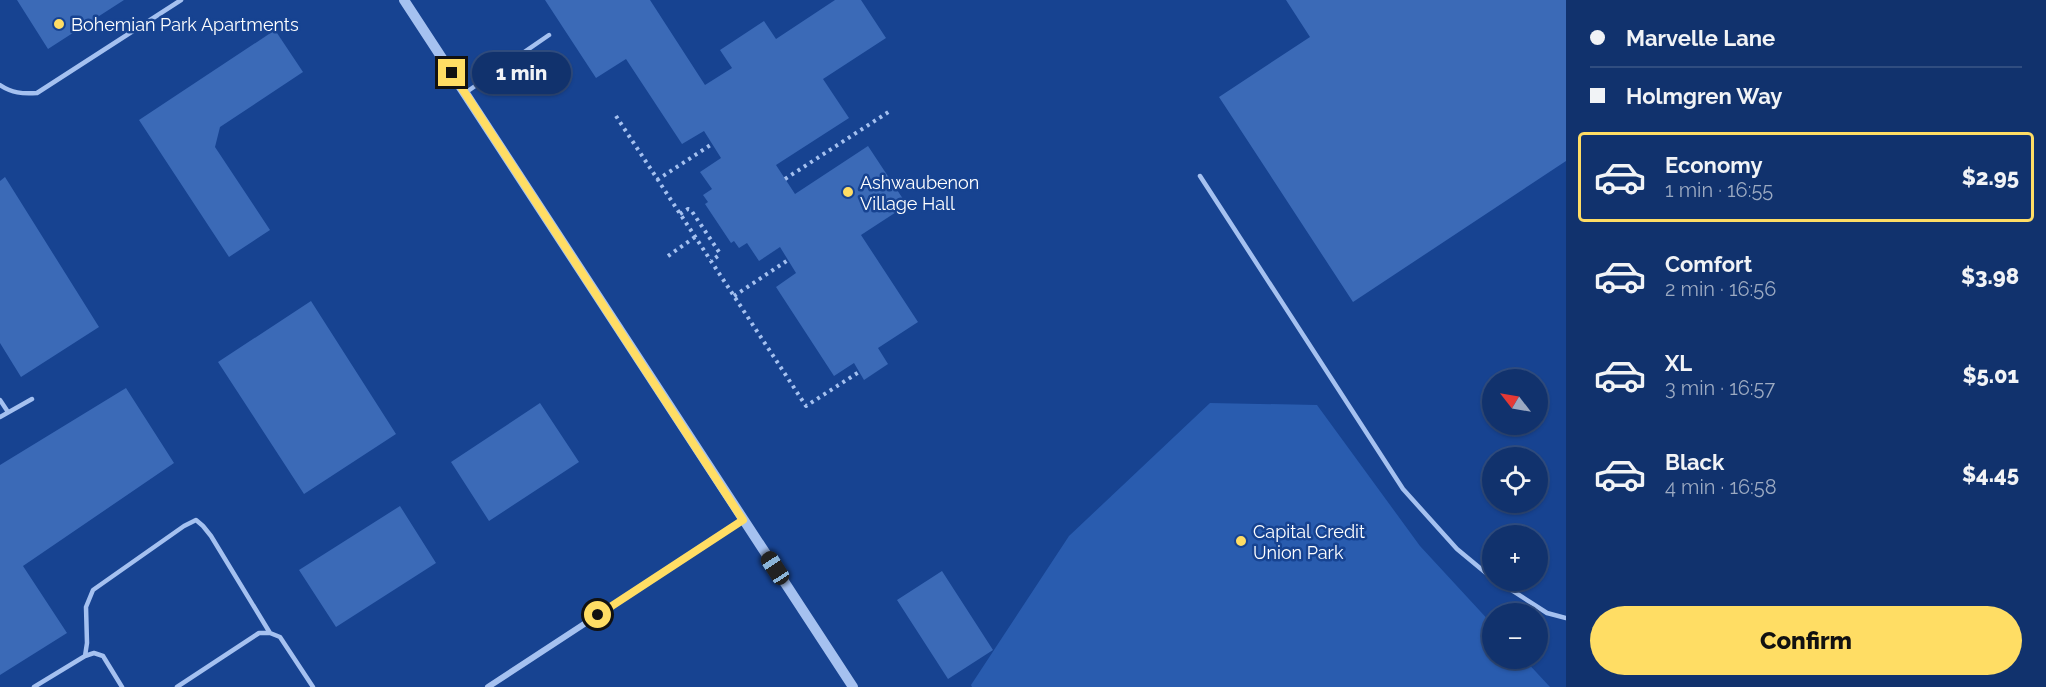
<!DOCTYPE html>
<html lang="en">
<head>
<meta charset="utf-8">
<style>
  body { margin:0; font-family:Raleway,sans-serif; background:#1a3a72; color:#f1f3f6; height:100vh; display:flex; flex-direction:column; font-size:22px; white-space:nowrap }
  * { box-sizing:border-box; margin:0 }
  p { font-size:20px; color:#9caac2 }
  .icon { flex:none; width:33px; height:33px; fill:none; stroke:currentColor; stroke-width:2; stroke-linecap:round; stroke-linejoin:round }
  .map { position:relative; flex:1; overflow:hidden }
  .drawer { display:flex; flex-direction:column; background:#11326d; width:480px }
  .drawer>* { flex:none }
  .guide { display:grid; align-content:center; height:132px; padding:0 24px; background:#11326d }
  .needle { width:39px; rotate:301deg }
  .controls { position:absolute; left:1482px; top:369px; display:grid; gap:12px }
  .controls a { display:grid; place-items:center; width:66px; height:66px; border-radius:50%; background:#11326d; box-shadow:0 2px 4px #0004,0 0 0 2px #304d80; font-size:30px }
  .end { position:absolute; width:27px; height:27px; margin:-14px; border:8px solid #ffdd64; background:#111; box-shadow:0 0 0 3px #111 }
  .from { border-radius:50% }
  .bubble { position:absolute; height:42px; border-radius:21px; background:#11326d; box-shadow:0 2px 4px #0004,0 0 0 2px #304d80; font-size:20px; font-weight:800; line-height:42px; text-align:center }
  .car { position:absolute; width:18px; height:36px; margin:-18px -9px; border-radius:8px; box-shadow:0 0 4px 2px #0007; background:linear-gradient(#222 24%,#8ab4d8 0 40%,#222 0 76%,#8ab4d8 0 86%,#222 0) }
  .guide b { display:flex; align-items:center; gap:21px; height:57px; font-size:22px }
  .guide b+b { border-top:2px solid #304d80 }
  .guide i { width:15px; height:15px; background:#f1f3f6 }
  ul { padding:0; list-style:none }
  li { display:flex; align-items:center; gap:18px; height:90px; margin:0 12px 9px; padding:0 12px; border:3px solid transparent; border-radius:6px }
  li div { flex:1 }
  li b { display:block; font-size:22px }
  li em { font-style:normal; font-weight:800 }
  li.active { border-color:#ffdd64 }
  li>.icon { width:54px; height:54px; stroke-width:1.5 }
  .action { display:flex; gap:12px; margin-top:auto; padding:12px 24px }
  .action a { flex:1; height:69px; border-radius:36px; background:#ffdd64; color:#111; font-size:24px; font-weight:800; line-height:69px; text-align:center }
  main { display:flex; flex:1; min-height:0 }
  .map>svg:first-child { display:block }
  .green { fill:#295caf }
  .building { fill:#3b6ab7 }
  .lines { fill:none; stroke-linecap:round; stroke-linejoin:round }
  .path { stroke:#a5c1f0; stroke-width:4; stroke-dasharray:3 4.5; stroke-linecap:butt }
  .service { stroke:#a5c1f0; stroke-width:4.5 }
  .minor { stroke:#a5c1f0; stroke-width:6 }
  .tertiary { stroke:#a5c1f0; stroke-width:10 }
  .route { stroke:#ffdd64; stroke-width:8 }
  .poi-dot { fill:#ffdd64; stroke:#174391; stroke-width:2 }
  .labels { text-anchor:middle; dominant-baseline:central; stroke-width:5; stroke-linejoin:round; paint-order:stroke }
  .poi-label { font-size:18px; fill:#fff; stroke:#174391; text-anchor:start }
</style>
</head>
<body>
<main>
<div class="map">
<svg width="1566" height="687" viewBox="0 0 1566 687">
  <rect width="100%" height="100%" fill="#174391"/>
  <path class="green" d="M1210,403L1317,405L1420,546L1492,624V658L1524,659L1550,687H972L971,685L1069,536Z"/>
  <path class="building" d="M17,0H124L48,49Z
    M545,0H650L705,85L732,68L720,50L764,21L776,39L835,0H861L886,38L823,79L849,118L776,165L795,194L868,146L907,205L861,235L918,322L878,348L888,364L864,380L854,363L834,376L776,287L796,273L780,247L759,261L747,243L739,248L734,241L731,243L705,204L708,202L703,195L712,189L700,172L721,158L704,131L682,144L626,59L596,78Z
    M1286,0H1566V161L1353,302L1219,97L1310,37Z
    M275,30L303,72L220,127L215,147L270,230L229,257L139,120Z
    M5,177L99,327L21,377L0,343V181Z
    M311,301L396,434L304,494L218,362Z
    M126,388L174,463L23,566L67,633L0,675V465Z
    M540,403L579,462L489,521L451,462Z
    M400,506L436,563L336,627L299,570Z
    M942,571L993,650L948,679L897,600Z"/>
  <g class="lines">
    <path class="path" d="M616,116L806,406L859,372
      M785,179L890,111
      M657,180L712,144
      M680,214L688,209L691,210L719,252L718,256L711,261
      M668,256L695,237
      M734,296L788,260"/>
    <path class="service" d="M0,85C12,93 22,94 37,93L181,0
      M465,93L549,35
      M1200,176L1403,489L1457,549L1492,578
      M0,400L8,412
      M0,417L32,399
      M1496,580L1547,613L1566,618
      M85,656L87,643L86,607L93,590L184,526L196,520L203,526L211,536L270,633
      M34,687L85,656L94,653L103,656L122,687
      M177,687L259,633H270L280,637L313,687"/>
    <path class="minor" d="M488,687L743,520"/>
    <path class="tertiary" d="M404,0L853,687"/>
  </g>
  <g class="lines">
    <path class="route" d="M452,73L743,520L598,615"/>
  </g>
  <g class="poi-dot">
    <circle cx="59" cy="24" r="6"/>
    <circle cx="848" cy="192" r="6"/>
    <circle cx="1241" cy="541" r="6"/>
  </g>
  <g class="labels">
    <g class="poi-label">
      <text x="71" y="24">Bohemian Park Apartments</text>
      <text x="860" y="182">Ashwaubenon<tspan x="860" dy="21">Village Hall</tspan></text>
      <text x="1253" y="531">Capital Credit<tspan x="1253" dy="21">Union Park</tspan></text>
    </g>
  </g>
</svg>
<div class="controls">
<a><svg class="needle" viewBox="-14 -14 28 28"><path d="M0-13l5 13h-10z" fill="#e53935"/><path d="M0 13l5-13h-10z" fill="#9caac2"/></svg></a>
<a><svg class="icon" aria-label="locate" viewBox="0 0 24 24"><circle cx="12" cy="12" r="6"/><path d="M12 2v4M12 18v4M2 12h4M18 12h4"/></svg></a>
<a>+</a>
<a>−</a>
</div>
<i class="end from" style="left:598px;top:615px"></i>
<i class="end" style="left:452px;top:73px"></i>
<div class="bubble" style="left:472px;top:52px;width:99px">1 min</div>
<i class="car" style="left:775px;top:568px;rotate:327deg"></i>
</div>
<section class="drawer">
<div class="guide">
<b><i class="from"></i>Marvelle Lane</b>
<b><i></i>Holmgren Way</b>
</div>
<ul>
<li class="active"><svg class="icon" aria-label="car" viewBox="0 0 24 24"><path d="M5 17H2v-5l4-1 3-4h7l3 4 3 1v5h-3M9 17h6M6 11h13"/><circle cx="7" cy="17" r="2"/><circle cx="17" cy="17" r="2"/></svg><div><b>Economy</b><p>1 min · 16:55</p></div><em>$2.95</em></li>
<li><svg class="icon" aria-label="car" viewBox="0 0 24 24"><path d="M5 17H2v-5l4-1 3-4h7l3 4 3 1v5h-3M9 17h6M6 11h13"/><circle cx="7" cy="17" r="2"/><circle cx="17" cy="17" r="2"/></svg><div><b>Comfort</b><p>2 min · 16:56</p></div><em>$3.98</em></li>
<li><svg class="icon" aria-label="car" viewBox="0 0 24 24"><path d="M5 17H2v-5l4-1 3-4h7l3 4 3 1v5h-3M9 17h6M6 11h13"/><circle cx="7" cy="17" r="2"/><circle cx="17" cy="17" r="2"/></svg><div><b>XL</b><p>3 min · 16:57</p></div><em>$5.01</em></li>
<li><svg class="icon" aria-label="car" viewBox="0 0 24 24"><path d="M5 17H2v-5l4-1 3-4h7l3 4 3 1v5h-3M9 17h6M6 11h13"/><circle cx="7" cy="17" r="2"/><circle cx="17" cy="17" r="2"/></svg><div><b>Black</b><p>4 min · 16:58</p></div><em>$4.45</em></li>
</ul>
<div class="action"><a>Confirm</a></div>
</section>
</main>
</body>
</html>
